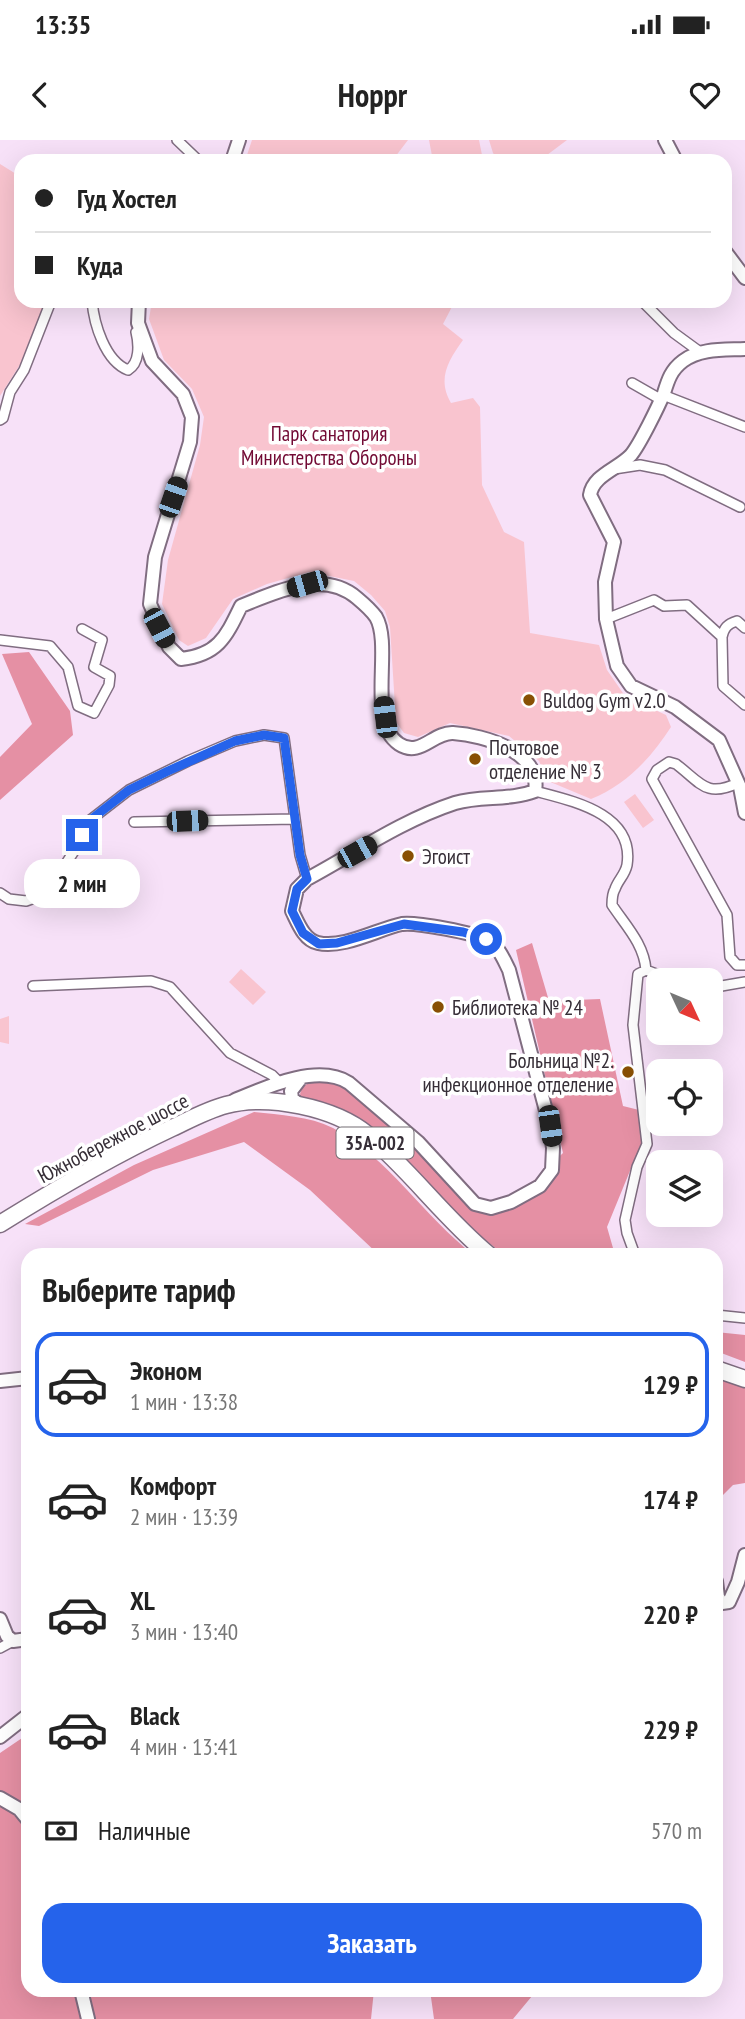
<!DOCTYPE html>
<html lang="ru">
<head>
<meta charset="utf-8">
<style>
  body { margin:0; font-family:"PT Sans Narrow",sans-serif; background:#f6f6f6; color:#222; height:100vh; display:flex; flex-direction:column; font-size:26px; white-space:nowrap }
  * { box-sizing:border-box; margin:0 }
  p { font-size:23px; color:#767676 }
  .icon { flex:none; width:38px; height:38px; fill:none; stroke:currentColor; stroke-width:2; stroke-linecap:round; stroke-linejoin:round }
  .map { position:relative; flex:1; overflow:hidden }
  .sheet { position:absolute; left:21px; top:1108px; width:702px; height:749px; display:flex; flex-direction:column; background:#fff; border-radius:21px; box-shadow:0 7px 28px #0002 }
  .sheet>* { flex:none }
  .guide { position:absolute; left:14px; top:14px; width:718px; height:154px; border-radius:21px; box-shadow:0 7px 28px #0002; display:grid; align-content:center; height:154px; padding:0 21px; background:#fff }
  .needle { width:46px; rotate:134deg }
  .buttons { position:absolute; left:646px; top:828px; display:grid; gap:14px }
  .buttons a { display:grid; place-items:center; width:77px; height:77px; border-radius:14px; background:#fff; box-shadow:0 7px 28px #0002; font-size:35px }
  .end { position:absolute; width:32px; height:32px; margin:-16px; border:9px solid #2563eb; background:#fff; box-shadow:0 0 0 4px #fff }
  .from { border-radius:50% }
  .bubble { position:absolute; height:49px; border-radius:21px; background:#fff; box-shadow:0 7px 28px #0002; font-size:23px; font-weight:600; line-height:49px; text-align:center }
  .car { position:absolute; width:21px; height:42px; margin:-21px -10px; border-radius:9px; box-shadow:0 0 5px 2px #0007; background:linear-gradient(#222 24%,#8ab4d8 0 40%,#222 0 76%,#8ab4d8 0 86%,#222 0) }
  .guide b { display:flex; align-items:center; gap:24px; height:66px; font-size:26px }
  .guide b+b { border-top:2px solid #e0e0e0 }
  .guide i { width:18px; height:18px; background:#222 }
  ul { padding:0; list-style:none }
  li { display:flex; align-items:center; gap:21px; height:105px; margin:0 14px 10px; padding:0 7px; border:4px solid transparent; border-radius:21px }
  li div { flex:1 }
  li b { display:block; font-size:26px }
  li em { font-style:normal; font-weight:600 }
  li.on { border-color:#2563eb }
  li>.icon { width:63px; height:63px; stroke-width:1.5 }
  h2 { padding:0 21px; font-size:32px; line-height:84px }
  .pay { display:flex; align-items:center; gap:18px; height:77px; padding:0 21px; font-size:26px }
  .pay p { margin-inline-start:auto }
  .primary-button { display:flex; gap:14px; margin-top:auto; padding:14px 21px }
  .primary-button a { flex:1; height:80px; border-radius:21px; background:#2563eb; color:#fff; font-size:28px; font-weight:600; line-height:80px; text-align:center }
  .status { display:flex; justify-content:space-between; align-items:center; height:49px; padding:0 35px; background:#fff; direction:ltr }
  .status svg { height:19px; fill:currentColor }
  header { display:flex; justify-content:space-between; align-items:center; height:91px; padding:0 21px; background:#fff; font-size:32px; font-weight:600 }
  .map>svg:first-child { display:block }
  .green { fill:#f9c4cf }
  .forest { fill:#e590a4 }
  .lines { fill:none; stroke-linecap:round; stroke-linejoin:round }
  .street-casing { stroke:#806d81; stroke-width:12 }
  .secondary-casing { stroke:#806d81; stroke-width:16 }
  .highway-casing { stroke:#806d81; stroke-width:19 }
  .street { stroke:#fff; stroke-width:9 }
  .secondary { stroke:#fff; stroke-width:12 }
  .highway { stroke:#fff; stroke-width:16 }
  .route { stroke:#2563eb; stroke-width:9 }
  .poi-dot { fill:#885004; stroke:#fff; stroke-width:2.5 }
  .labels { text-anchor:middle; dominant-baseline:central; stroke-width:7; stroke-linejoin:round; paint-order:stroke }
  .shield { fill:#fff; stroke:#726d73; stroke-width:2 }
  .shield-label { font-size:19px; font-weight:bold; fill:#362e37 }
  .park-label { font-size:21px; fill:#720a34; stroke:#fff }
  .poi-label { font-size:21px; fill:#362e37; stroke:#fff; text-anchor:start }
  .street-label { font-size:21px; fill:#362e37; stroke:#fff }
</style>
</head>
<body>
<div class="status"><b>13:35</b><svg viewBox="0 0 49 12"><path d="M0 12V9h3v3zM5 12V6h3v6zM10 12V3h3v9zM15 12V0h3v12zM26 1h20v11H26zM47 4h2v5h-2z"/></svg></div>
<header><svg class="icon" aria-label="back" viewBox="0 0 24 24"><path d="M15 5l-7 7 7 7"/></svg>Hoppr<svg class="icon" aria-label="heart" viewBox="0 0 24 24"><path d="M12 20l-8-8c-3-5 5-10 8-4 3-6 11-1 8 4z"/></svg></header>
<div class="map">
<svg width="745" height="1879" viewBox="0 0 745 1879">
  <rect width="100%" height="100%" fill="#f7e1f8"/>
  <path class="green" d="M252,0H408L392,21H245Z
    M429,0H479L482,15L465,21H433Z
    M489,0H567L539,21H499L493,13Z
    M0,24L21,37V161H47L21,223L0,256Z
    M152,161H455L443,184L463,200C448,221 437,239 451,263L473,258L480,267L482,345L504,392L524,402L530,493L599,505L607,530L625,556L666,575L671,587C651,618 626,645 591,659L548,641L539,621L509,596L450,583L418,597L404,593L396,582L390,487L385,471L371,455L354,441L309,432L267,444L233,459L206,498L188,506L179,500L162,464L168,420L200,305L204,277L192,249L164,220L149,179Z
    M635,654L654,680L643,688L624,662Z
    M241,829L266,852L253,865L229,842Z
    M9,876V904L0,902V879Z"/>
  <path class="forest" d="M29,512L70,571L73,595L0,660V617L32,584L2,514Z
    M532,803L549,861L600,859L623,966L639,970L643,999L607,1087L615,1115H504L483,1098L362,981L349,974L300,958C299,938 323,941 337,940L430,1018L454,1048L502,1071L563,1013L516,810Z
    M254,972C280,975 309,976 333,988C389,1018 424,1077 474,1115H379L310,1050L244,1002L153,1030L39,1086L25,1084L134,1025Z
    M716,1192L745,1195V1222L716,1211Z
    M716,1235L745,1245V1343L733,1345L716,1362Z
    M28,1594V1850H374L371,1879H0V1613Z
    M430,1850H537L513,1879H434Z"/>
  <g class="lines">
    <g class="street-casing">
      <path id="street" d="M177,0L199,21
        M92,161C94,184 105,221 128,230C140,223 139,204 136,192
        M642,161L674,193L700,212
        M632,243L660,259
        M663,255L745,287
        M0,280L3,278L10,252L24,230L51,161
        M614,329L640,325L665,330L740,367
        M606,479L654,460L664,466L687,465L722,497C724,488 727,484 737,481L745,488
        M722,497L723,546L745,565
        M0,500L50,506L68,527L78,566L94,573L109,545L110,536L94,527L102,500L82,489
        M738,643C706,658 701,643 676,624L669,622L657,630L652,639L727,775L730,817L737,825H745
        M535,651C572,661 635,673 627,725C625,735 618,740 615,749C612,754 612,760 612,765C626,786 644,804 646,830L672,840
        M134,682L295,679
        M0,753L9,759L26,761L40,756L56,739L78,705L89,681L129,650L188,621L235,601L264,595L284,598L300,715L307,739
        M33,846L151,841L170,847L230,913L272,935L279,942
        M710,848L745,842
        M635,1115L627,1093L625,1080L637,1027L647,1004L633,885L638,834L646,830
        M716,1175L745,1178
        M0,1508L13,1501"/>
    </g>
    <g class="secondary-casing">
      <path id="secondary" d="M665,0L676,21
        M232,21L239,0
        M724,110L745,138
        M139,161L138,183L152,221L183,254L192,277L190,302L155,417L150,464L169,507L181,519C218,515 226,497 241,466C276,452 323,429 357,458C363,463 371,470 376,477C393,506 366,582 399,604C420,618 433,592 453,593C484,595 542,612 535,651C509,661 481,655 455,663C403,680 355,713 307,739L297,749L292,771C298,783 304,800 318,803C343,809 378,789 402,784C416,782 475,793 487,800C499,807 503,818 509,830L550,986L553,1008L552,1030L540,1046L511,1062L491,1068L475,1064L418,1002L349,943C318,923 266,947 235,960
        M745,209C724,210 700,208 683,221C671,230 668,240 664,253C658,267 640,304 631,315C618,329 593,335 590,355L614,402L605,442L606,479L617,526L631,546L675,567L719,600L740,647L745,673
        M300,966L292,958L291,951L301,938
        M0,1241L28,1238
        M716,1441L718,1457L722,1463L729,1462L738,1442L745,1415
        M0,1479L7,1496L13,1501L28,1499
        M0,1597L28,1575
        M0,1658L19,1669L28,1680
        M81,1850L88,1879"/>
    </g>
    <g class="highway-casing">
      <path id="highway" d="M0,1084C56,1049 112,1016 172,988C189,980 207,970 226,965C268,954 334,967 368,995C411,1031 445,1079 489,1115
        M716,1229L745,1239"/>
    </g>
    <use href="#street" class="street"/>
    <use href="#secondary" class="secondary"/>
    <use href="#highway" class="highway"/>
  </g>
  <g class="lines">
    <path class="route" d="M82,695L89,681L129,650L168,631L235,601L264,595L284,598L300,715L307,739L297,749L292,771L303,793L319,804L337,803L404,784L463,792L486,799"/>
  </g>
  <g class="poi-dot">
    <circle cx="529" cy="560" r="7"/>
    <circle cx="475" cy="619" r="7"/>
    <circle cx="408" cy="716" r="7"/>
    <circle cx="438" cy="867" r="7"/>
    <circle cx="628" cy="932" r="7"/>
  </g>
  <g class="labels">
    <rect class="shield" x="336.5" y="987.5" width="77" height="31" rx="5"/>
    <g class="shield-label">
      <text x="375" y="1003">35А-002</text>
    </g>
    <g class="park-label">
      <text x="329" y="293">Парк санатория<tspan x="329" dy="24">Министерства Обороны</tspan></text>
    </g>
    <g class="poi-label">
      <text x="543" y="560">Buldog Gym v2.0</text>
      <text x="489" y="607">Почтовое<tspan x="489" dy="24">отделение № 3</tspan></text>
      <text x="422" y="716">Эгоист</text>
      <text x="452" y="867">Библиотека № 24</text>
      <text x="614" y="920" text-anchor="end">Больница №2.<tspan x="614" dy="24">инфекционное отделение</tspan></text>
    </g>
    <g class="street-label">
      <text transform="translate(113 998) rotate(-28)">Южнобережное шоссе</text>
    </g>
  </g>
</svg>
<div class="buttons">
<a><svg class="needle" viewBox="-14 -14 28 28"><path d="M0-13l5 13h-10z" fill="#e53935"/><path d="M0 13l5-13h-10z" fill="#767676"/></svg></a>
<a><svg class="icon" aria-label="locate" viewBox="0 0 24 24"><circle cx="12" cy="12" r="6"/><path d="M12 2v4M12 18v4M2 12h4M18 12h4"/></svg></a>
<a><svg class="icon" aria-label="layers" viewBox="0 0 24 24"><path d="M12 4l9 5-9 5-9-5zM3 14l9 5 9-5"/></svg></a>
</div>
<i class="end from" style="left:486px;top:799px"></i>
<i class="end" style="left:82px;top:695px"></i>
<div class="bubble" style="left:24px;top:719px;width:116px">2 мин</div>
<i class="car" style="left:173px;top:357px;rotate:19deg"></i>
<i class="car" style="left:307px;top:444px;rotate:254deg"></i>
<i class="car" style="left:159px;top:488px;rotate:152deg"></i>
<i class="car" style="left:385px;top:577px;rotate:353deg"></i>
<i class="car" style="left:187px;top:681px;rotate:88deg"></i>
<i class="car" style="left:357px;top:712px;rotate:61deg"></i>
<i class="car" style="left:550px;top:986px;rotate:172deg"></i>
<div class="guide">
<b><i class="from"></i>Гуд Хостел</b>
<b><i></i>Куда</b>
</div>
<section class="sheet">
<h2>Выберите тариф</h2>
<ul>
<li class="on"><svg class="icon" aria-label="car" viewBox="0 0 24 24"><path d="M5 17H2v-5l4-1 3-4h7l3 4 3 1v5h-3M9 17h6M6 11h13"/><circle cx="7" cy="17" r="2"/><circle cx="17" cy="17" r="2"/></svg><div><b>Эконом</b><p>1 мин · 13:38</p></div><em>129 ₽</em></li>
<li><svg class="icon" aria-label="car" viewBox="0 0 24 24"><path d="M5 17H2v-5l4-1 3-4h7l3 4 3 1v5h-3M9 17h6M6 11h13"/><circle cx="7" cy="17" r="2"/><circle cx="17" cy="17" r="2"/></svg><div><b>Комфорт</b><p>2 мин · 13:39</p></div><em>174 ₽</em></li>
<li><svg class="icon" aria-label="car" viewBox="0 0 24 24"><path d="M5 17H2v-5l4-1 3-4h7l3 4 3 1v5h-3M9 17h6M6 11h13"/><circle cx="7" cy="17" r="2"/><circle cx="17" cy="17" r="2"/></svg><div><b>XL</b><p>3 мин · 13:40</p></div><em>220 ₽</em></li>
<li><svg class="icon" aria-label="car" viewBox="0 0 24 24"><path d="M5 17H2v-5l4-1 3-4h7l3 4 3 1v5h-3M9 17h6M6 11h13"/><circle cx="7" cy="17" r="2"/><circle cx="17" cy="17" r="2"/></svg><div><b>Black</b><p>4 мин · 13:41</p></div><em>229 ₽</em></li>
</ul>
<div class="pay"><svg class="icon" aria-label="cash" viewBox="0 0 24 24"><path d="M3 7h18v10H3z"/><circle cx="12" cy="12" r="2"/></svg>Наличные<p>570 m</p></div>
<div class="primary-button"><a>Заказать</a></div>
</section>
</div>
</body>
</html>
